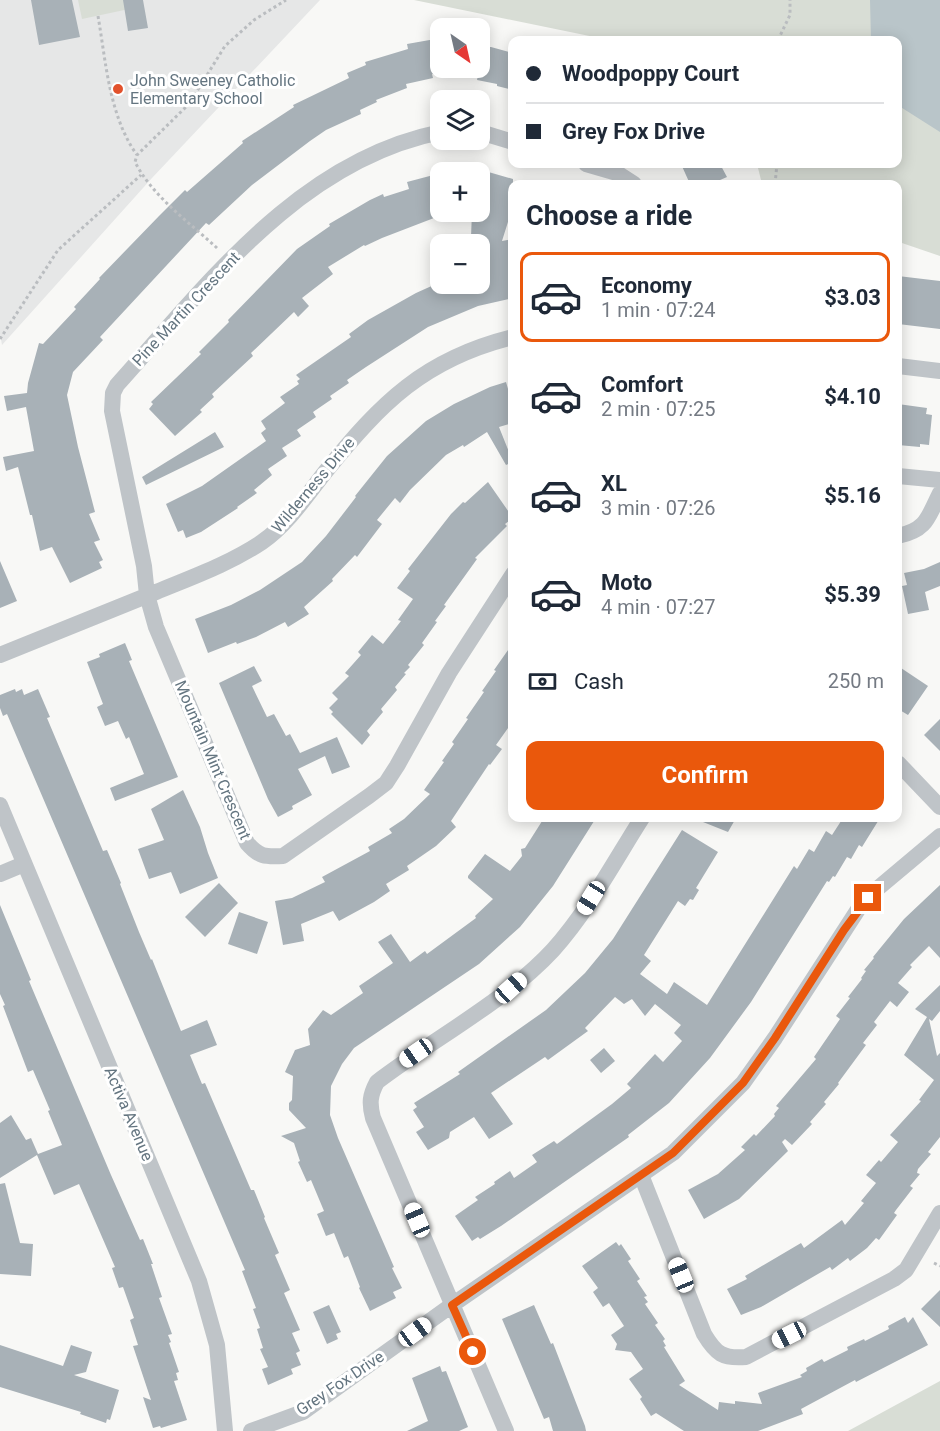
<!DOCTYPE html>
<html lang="en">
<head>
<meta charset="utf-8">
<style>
  body { margin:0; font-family:Roboto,sans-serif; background:#f6f6f7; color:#1f2937; height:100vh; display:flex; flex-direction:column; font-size:22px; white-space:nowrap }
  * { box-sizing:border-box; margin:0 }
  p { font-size:20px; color:#747a83 }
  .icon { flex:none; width:33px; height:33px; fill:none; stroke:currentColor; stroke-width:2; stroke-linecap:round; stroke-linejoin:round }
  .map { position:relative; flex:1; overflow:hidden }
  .sheet { position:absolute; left:508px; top:180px; width:394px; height:642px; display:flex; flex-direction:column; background:#fff; border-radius:12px; box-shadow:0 3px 15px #0003 }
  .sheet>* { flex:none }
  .top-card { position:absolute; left:508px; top:36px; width:394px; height:132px; border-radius:12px; box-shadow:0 3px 15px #0003; display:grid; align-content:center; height:132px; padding:0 18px; background:#fff }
  .needle { width:39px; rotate:146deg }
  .buttons { position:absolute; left:430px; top:18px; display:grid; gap:12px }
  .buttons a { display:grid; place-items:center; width:60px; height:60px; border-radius:12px; background:#fff; box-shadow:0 3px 15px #0003; font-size:30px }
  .end { position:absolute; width:27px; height:27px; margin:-14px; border:8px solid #ea580c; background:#fff; box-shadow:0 0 0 3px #fff }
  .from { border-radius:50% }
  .car { position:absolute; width:18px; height:36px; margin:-18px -9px; border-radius:8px; box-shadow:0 0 4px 2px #0007; background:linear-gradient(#fff 24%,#345 0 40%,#fff 0 76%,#345 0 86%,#fff 0) }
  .top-card b { display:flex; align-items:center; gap:21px; height:57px; font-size:22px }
  .top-card b+b { border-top:2px solid #e0e1e3 }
  .top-card i { width:15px; height:15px; background:#1f2937 }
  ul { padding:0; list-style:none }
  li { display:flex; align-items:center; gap:18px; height:90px; margin:0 12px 9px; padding:0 6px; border:3px solid transparent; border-radius:12px }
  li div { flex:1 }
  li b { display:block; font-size:22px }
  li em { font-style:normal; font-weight:700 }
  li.on { border-color:#ea580c }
  li>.icon { width:54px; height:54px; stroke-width:1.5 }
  h2 { padding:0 18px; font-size:27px; line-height:72px }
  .pay { display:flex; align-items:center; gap:15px; height:66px; padding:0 18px; font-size:22px }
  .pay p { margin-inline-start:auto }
  .cta { display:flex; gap:12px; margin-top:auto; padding:12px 18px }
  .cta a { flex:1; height:69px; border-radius:12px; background:#ea580c; color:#fff; font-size:24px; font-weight:700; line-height:69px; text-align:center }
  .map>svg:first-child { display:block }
  .built { fill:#e6e7e7 }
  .green { fill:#d8ddd5 }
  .water { fill:#b9c5c9 }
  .building { fill:#a8b1b7 }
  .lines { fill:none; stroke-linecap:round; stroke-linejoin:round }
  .path { stroke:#babdc0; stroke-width:3; stroke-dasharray:3 3; stroke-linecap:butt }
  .minor { stroke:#bfc4c8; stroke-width:16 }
  .route { stroke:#ea580c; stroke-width:8 }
  .poi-dot { fill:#e2522c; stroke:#fff; stroke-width:2 }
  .labels { text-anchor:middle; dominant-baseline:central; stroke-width:6; stroke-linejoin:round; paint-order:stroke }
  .poi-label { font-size:16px; fill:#647580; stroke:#fff; text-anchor:start }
  .street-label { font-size:16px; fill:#647580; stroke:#fff }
</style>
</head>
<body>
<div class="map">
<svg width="940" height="1431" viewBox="0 0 940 1431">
  <rect width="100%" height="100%" fill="#f8f8f6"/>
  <path class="built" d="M0,0H320L152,178L2,345L0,334Z"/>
  <path class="green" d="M78,0H127L129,9L82,19Z
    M414,0H940V256L899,242L898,184H762L757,164H898V40H609Z
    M940,1381V1431H848Z"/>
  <path class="water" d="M870,0H940V132L899,106L898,40H871Z"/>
  <path class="building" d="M31,0H72L80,37L39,45Z
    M123,0H143L148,28L128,31Z
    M441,38V75L432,74L433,78L406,84L407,88L376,100L377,102L360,110L361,114L326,130L310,141L252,185L209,225L206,223L100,337L103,340L73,372L67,395L78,447L95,512L89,514L100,540L94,542L103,560L99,562L102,568L70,583L52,547L40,551L32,515H30L18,467L6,471L3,457L34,451L26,407L7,411L4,396L27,393L28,383L39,343L43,344L76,309L74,307L100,279L99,278L159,216L185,190L187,192L243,143L242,141L294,107L293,105L349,78L347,73L366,65L365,62L408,49L407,44Z
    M484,47H491L513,53V90L497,86V84L477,80Z
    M681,164H720L727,177L711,184H690Z
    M485,171L513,179V206L502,241L513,239V298L478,306L428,327L366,367L347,380L349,383L330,396L332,399L313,412L316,417L297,430L301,436L282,448L287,456L268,469L272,475L254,490L257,493L237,507L238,508L201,532L186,538L183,530L178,532L166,504L202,486L266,441L261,433L266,429L261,421L285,403L280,397L299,384L297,381L300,379L296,375L351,337L349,334L368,320L416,293L436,284H480V237H471L472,212H480V187Z
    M441,173V212L433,214L434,218L382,238L365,246L364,245L328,267L333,274L302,298L309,306L298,317L294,312L251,353L253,356L212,394L214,397L200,410L202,412L175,436L149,409L153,404L151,402L201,354L199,352L229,322L228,320L297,249L330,226L329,224L370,200L383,194L384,197L409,189L407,182Z
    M898,276L940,281V329L898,324Z
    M506,382L513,406V423L499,427L513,462L506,465L487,432L464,447L463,445L446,455L410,490L400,503L395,498L377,520L382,524L357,557L355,555L332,579L333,581L304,607L309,614L288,627L285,622L256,637L237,644L236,642L208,653L195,619L231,605L260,590L302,562L326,536L356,497L355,496L387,456L426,421L454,404L490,387Z
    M898,404L927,408L926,414L932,415L929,445L920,444V447L898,445Z
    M215,432L224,447L146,485L142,477Z
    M488,482L513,518L505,524L507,526L475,558L477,559L444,605L446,606L435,621L437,622L422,643L424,645L408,665L410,667L404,673L406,674L395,687L397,690L381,709L383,712L367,731L370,735L362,745L331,714L333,712L329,708L338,699L332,693L349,676L345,673L361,655L358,652L372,635L383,644L401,621L398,620L413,599L397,588L410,571L408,569L451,514L463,502L465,503Z
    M0,561L17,601L0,608Z
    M940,562V586L925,592L929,610L908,614L902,586L907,585L904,573L924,569Z
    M125,643L132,660L129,661L178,777L115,801L110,788L144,774L129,737L126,739L118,721L105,726L97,707L103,704L87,662L100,657L99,654Z
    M513,643V721L496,745L502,749L490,765L489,764L451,821L456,827L436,846L407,866L409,870L386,884L390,891L374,902L339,921L333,911L301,924L304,941L283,945L275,901L292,898L325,882L322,877L370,851L368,847L392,833L389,829L404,819L430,794L424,790L444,762L442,761L454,744L452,742L468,719L466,718L484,692L482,691L496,671L494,670Z
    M254,666L262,681L252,686L267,717L274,714L286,736L290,734L300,753L337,737L350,767L332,774L325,756L298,769L312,795L292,806L293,809L278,817L268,799L219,683Z
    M898,666L928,686L908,715L898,709Z
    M15,689L16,692L22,689L24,695L38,689L50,717L47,718L103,851L107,850L121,883L120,884L139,932L151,960L152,959L181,1031L207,1020L217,1045L190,1055L202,1084L205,1083L251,1190H254L265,1217L264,1218L279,1253L275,1255L290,1290L284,1293L300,1330L292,1333L300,1351L296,1353L301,1365L291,1369L293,1374L268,1385L262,1369L268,1367L260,1349L263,1348L257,1329L260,1328L253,1309L256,1308L242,1271L245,1270L7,714L3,716L0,708V695Z
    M940,719V751L924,735Z
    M183,790L200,827L208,853L218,878L180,894L171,872L149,879L138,849L164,840L151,809Z
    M544,818H596L553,886L520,927L479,964L354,1048L342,1064L331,1086L330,1115L338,1138L394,1267L392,1268L402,1288L393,1292L396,1298L370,1311L359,1288L360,1287L348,1256L344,1258L334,1233L326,1236L317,1214L324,1211L311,1180L307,1182L298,1162L300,1161L294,1143L281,1136L306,1128L289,1110V1103L292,1100L293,1076L285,1072L295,1050L310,1045L308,1029L323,1010L331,1015L363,993L359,986L393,963L378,942L391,934L410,962L425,951L427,954L476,918L475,916L493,899L468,878V876L485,854L510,871L522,856L521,849L525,848Z
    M693,818H736L728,832Z
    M843,818H880L862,847L859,845L851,859L847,857L835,877L833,876L829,882L827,881L751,1002L710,1058L669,1103L628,1135L629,1137L501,1226L480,1239L478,1237L472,1241L455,1216L478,1200L475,1197L495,1184L494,1182L510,1171L514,1178L537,1162L532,1155L554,1141L557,1144L612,1104L631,1088L627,1084L655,1054L663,1062L682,1041L674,1033L681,1025L655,1004L645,1016L632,999L624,1004L615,997L585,1028L588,1031L548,1060L545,1057L491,1093L513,1124L489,1139L474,1117L450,1132L449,1138L428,1150L416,1132L424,1127L413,1110L417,1107L414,1103L460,1074L458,1072L546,1010L585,973L613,939L682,830L718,852L696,888L699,890L693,900L690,899L685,906L678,901L644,955L651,961L640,974L667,994L674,982L707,1005L794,866L797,869L809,849L814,852L826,831L832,835Z
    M219,883L238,903L205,937L185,917Z
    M940,885V958L929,946L910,965L912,967L898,983L909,992L897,1007L890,1001L874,1022L877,1025L863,1043L866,1045L838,1083L839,1084L824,1102L826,1104L810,1122L812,1124L792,1145L785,1139L782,1142L788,1151L739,1199L704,1219L688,1190L718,1174L745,1150L741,1147L754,1134L756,1136L775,1116L774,1114L779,1108L776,1106L816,1059L814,1057L840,1019L836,1016L850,998L848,997L862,979L861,978L866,971L864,970L874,958L873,957L904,919Z
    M0,905L31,980L29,981L111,1175L140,1240L143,1239L153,1264H151L162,1297L159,1298L172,1334L168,1335L171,1342L169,1343L179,1372L176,1373L178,1380L174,1381L187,1420L161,1428L160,1426L153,1428L143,1397L151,1400L133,1346L138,1345L130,1320L134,1318L123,1287L119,1288L112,1268L115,1267L79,1184L54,1195L37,1155L0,1178V1123L11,1115L26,1140L31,1138L38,1154L62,1145L48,1111L50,1110L33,1070L28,1072L3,1006L5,1005L0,994Z
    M239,912L268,922L257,954L228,944Z
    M940,985V1011L932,1021L929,1019L937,1056L940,1053V1137L928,1152L931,1154L918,1169L917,1173L920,1174L910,1186L913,1188L896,1210L894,1213L897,1215L879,1240L876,1238L867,1248L850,1261L848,1258L832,1270L830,1267L761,1307L741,1315L727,1289L747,1279L745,1276L801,1243L804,1248L842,1220L845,1225L864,1203L861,1201L876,1183L866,1175L879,1160L881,1162L898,1142L890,1135L921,1101L919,1100L934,1080L904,1055L927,1017L915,1009Z
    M604,1048L615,1061L601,1073L590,1060Z
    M5,1183L20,1243L33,1244L31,1276L0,1274V1184Z
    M616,1242L619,1246L621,1244L631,1259L628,1261L640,1279L637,1281L647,1296L644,1297L648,1302L645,1304L658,1323L655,1325L665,1339L663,1341L666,1346L664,1347L685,1381L679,1385L718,1410L719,1402L735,1404V1401L762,1404L758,1393L802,1377L800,1375L807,1371L806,1368L822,1359L824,1362L848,1350L847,1347L864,1339L865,1341L889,1329L888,1326L905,1317L908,1323L913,1317L928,1345L856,1382L855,1380L801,1409L803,1414L758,1431H684L656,1413L651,1416L640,1399L642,1397L629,1379L643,1369L631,1352L615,1350L617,1344L611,1335L624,1326L609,1303L603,1307L593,1292L598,1288L582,1266Z
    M940,1290V1327L921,1309Z
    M329,1305L341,1332L336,1334L338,1339L327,1344L313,1312Z
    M534,1305L551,1344L553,1343L585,1426L586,1431H553L549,1417L544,1419L502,1319Z
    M0,1345L63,1366L71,1345L92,1352L86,1372L74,1375L119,1390L110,1420L107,1419L106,1423L80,1414L81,1412L0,1387Z
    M440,1366L442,1372L446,1371L468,1427L459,1431H407L428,1421L412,1378Z"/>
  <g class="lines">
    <path class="path" d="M98,16C106,62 109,116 137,155
      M778,40L790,15V0
      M775,184L777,164
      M217,248C189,222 153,197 135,162L137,155L189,104L225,46L254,20L286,0
      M0,339L58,250L141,175
      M934,1263L940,1266"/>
    <path class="minor" d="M441,132C300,160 208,284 117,385L113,393L112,411L144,566L147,595L156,627L247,843C259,857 265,857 283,856L369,796L386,783L397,766L449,673L513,574
      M480,132L513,142
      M586,164L617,173L634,184
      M898,366L940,371
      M898,476L940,480
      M898,536C927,530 928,517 940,493
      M0,655C52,634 104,613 156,592C192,577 229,564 262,542C288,524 307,495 326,471C381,403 424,359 513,337
      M898,763L940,807
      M0,805L199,1281L217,1345L225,1431
      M0,874L24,864
      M641,1175L704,1334C716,1354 723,1359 746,1357L894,1279L906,1270L940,1213
      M251,1431L303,1412L452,1305L673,1153L743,1083L775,1038L859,908L877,889L940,836
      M506,1431L373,1118C369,1103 370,1095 377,1082C433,1039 506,1001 553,950C588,911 614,862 642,818"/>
  </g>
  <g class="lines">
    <path class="route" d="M473,1352L452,1305L673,1153L743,1083L775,1038L844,930L868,898"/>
  </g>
  <circle class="poi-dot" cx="118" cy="89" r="6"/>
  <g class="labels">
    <g class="poi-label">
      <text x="130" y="80">John Sweeney Catholic<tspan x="130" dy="18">Elementary School</tspan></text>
    </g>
    <g class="street-label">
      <text transform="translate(186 309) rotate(-47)">Pine Martin Crescent</text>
      <text transform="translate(313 485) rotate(-50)">Wilderness Drive</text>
      <text transform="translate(213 760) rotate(67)">Mountain Mint Crescent</text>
      <text transform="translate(129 1114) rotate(67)">Activa Avenue</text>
      <text transform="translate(340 1383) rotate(-34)">Grey Fox Drive</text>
    </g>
  </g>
</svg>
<div class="buttons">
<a><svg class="needle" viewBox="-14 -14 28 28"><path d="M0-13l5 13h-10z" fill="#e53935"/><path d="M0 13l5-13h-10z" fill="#747a83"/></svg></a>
<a><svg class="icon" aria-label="layers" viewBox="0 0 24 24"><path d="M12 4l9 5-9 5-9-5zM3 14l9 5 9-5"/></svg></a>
<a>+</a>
<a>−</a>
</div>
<i class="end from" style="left:473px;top:1352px"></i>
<i class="end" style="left:868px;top:898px"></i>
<i class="car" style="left:591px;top:898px;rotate:212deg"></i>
<i class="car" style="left:511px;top:988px;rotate:48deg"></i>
<i class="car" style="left:416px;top:1053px;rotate:235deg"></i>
<i class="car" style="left:417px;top:1220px;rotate:337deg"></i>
<i class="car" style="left:681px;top:1275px;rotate:338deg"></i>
<i class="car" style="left:415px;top:1332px;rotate:54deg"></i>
<i class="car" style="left:789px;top:1335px;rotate:243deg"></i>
<div class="top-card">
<b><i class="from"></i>Woodpoppy Court</b>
<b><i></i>Grey Fox Drive</b>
</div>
<section class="sheet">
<h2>Choose a ride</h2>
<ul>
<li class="on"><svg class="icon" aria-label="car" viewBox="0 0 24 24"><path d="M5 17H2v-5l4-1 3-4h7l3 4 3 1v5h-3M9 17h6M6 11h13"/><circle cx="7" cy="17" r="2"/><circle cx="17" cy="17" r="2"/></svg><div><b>Economy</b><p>1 min · 07:24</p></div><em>$3.03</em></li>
<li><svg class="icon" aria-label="car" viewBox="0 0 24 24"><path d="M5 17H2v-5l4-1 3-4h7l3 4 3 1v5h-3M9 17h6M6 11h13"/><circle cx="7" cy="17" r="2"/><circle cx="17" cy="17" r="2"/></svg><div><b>Comfort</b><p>2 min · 07:25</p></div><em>$4.10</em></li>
<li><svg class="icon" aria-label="car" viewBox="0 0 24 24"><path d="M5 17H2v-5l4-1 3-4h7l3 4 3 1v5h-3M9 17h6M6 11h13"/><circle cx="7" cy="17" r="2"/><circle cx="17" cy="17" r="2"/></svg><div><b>XL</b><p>3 min · 07:26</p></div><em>$5.16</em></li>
<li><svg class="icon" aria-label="car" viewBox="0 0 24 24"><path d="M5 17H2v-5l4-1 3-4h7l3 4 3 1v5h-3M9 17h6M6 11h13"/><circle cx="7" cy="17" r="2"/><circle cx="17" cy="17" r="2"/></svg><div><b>Moto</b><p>4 min · 07:27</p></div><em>$5.39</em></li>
</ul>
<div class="pay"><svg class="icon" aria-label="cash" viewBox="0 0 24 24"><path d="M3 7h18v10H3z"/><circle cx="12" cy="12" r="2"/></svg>Cash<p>250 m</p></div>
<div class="cta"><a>Confirm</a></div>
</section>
</div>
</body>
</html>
